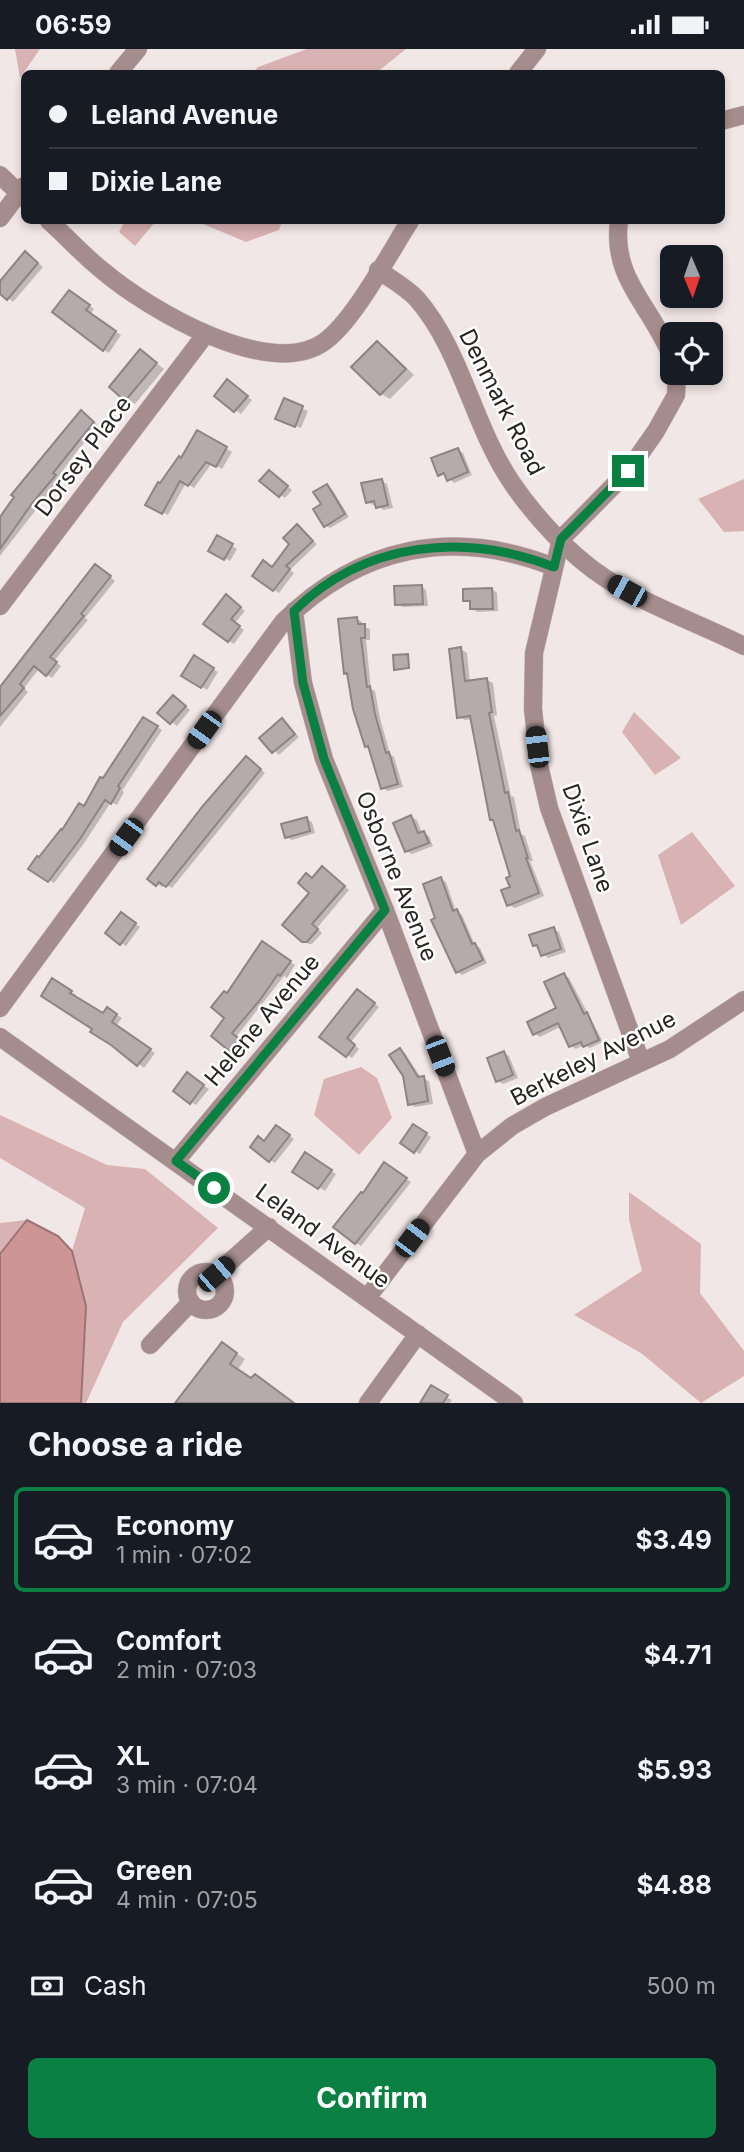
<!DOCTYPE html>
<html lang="en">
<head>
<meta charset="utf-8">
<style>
  body { margin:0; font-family:Inter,sans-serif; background:#20242c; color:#f1f3f6; height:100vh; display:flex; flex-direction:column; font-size:26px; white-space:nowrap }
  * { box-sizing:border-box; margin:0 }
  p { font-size:23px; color:#9ea1a6 }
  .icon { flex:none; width:38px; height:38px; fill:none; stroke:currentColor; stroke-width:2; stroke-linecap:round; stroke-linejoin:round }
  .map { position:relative; height:1354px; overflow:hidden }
  .details { display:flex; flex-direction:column; background:#171b24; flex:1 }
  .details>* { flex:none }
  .guide { position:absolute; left:21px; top:21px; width:704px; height:154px; border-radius:10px; box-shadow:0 4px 10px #0003; display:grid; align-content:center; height:154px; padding:0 28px; background:#171b24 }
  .needle { width:46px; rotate:178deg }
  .tools { position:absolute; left:660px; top:196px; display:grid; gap:14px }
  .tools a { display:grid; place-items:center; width:63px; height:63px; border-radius:10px; background:#171b24; box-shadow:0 4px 10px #0003; font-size:35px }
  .end { position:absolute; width:32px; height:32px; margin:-16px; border:9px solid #0b8043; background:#fff; box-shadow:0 0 0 4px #fff }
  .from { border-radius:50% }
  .car { position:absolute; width:21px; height:42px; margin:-21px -10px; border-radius:9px; box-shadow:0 0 5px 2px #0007; background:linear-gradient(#222 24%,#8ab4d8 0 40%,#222 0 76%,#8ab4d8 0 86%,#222 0) }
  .guide b { display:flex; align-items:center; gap:24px; height:66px; font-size:26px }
  .guide b+b { border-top:2px solid #363941 }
  .guide i { width:18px; height:18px; background:#f1f3f6 }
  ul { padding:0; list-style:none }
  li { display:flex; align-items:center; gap:21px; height:105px; margin:0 14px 10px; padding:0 14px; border:4px solid transparent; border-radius:10px }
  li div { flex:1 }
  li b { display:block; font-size:26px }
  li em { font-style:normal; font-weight:700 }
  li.current { border-color:#0b8043 }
  li>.icon { width:63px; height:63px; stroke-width:1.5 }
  h2 { padding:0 28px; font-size:32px; line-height:84px }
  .pay { display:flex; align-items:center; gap:18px; height:77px; padding:0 28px; font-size:26px }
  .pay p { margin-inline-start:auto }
  .cta { display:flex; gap:14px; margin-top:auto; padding:14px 28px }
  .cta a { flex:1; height:80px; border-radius:10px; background:#0b8043; color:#fff; font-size:28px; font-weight:700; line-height:80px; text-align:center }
  .status { display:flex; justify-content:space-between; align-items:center; height:49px; padding:0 35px; background:#171b24; direction:ltr }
  .status svg { height:19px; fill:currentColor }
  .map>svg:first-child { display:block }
  .green { fill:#d9b2b3 }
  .water { fill:#ce9597; stroke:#9c7374; stroke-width:2 }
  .shadow { fill:#0003 }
  .building { fill:#b6abac; stroke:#8e8484; stroke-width:2 }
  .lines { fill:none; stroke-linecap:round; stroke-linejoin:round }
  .minor-casing { stroke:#cec4c4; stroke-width:19 }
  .minor { stroke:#a68d8d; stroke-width:18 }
  .route { stroke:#0b8043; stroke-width:9 }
  .labels { text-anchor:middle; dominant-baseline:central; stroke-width:5; stroke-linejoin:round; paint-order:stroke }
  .street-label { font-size:23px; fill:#282424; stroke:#fff }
</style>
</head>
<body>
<div class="status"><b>06:59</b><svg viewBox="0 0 49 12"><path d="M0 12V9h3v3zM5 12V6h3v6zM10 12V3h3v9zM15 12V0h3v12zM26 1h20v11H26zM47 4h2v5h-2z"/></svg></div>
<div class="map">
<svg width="744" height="1354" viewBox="0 0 744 1354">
  <rect width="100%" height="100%" fill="#f2e7e7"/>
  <path class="green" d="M15,0H40L20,29Z
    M307,0H406L376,24H253L258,18Z
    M125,172H156L135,197L119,183Z
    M196,172H282L279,181L246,193Z
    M744,430V482L724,483L698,450Z
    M634,663L681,709L655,726L622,683Z
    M692,783L735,837L681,876L658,806Z
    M361,1018L377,1029L392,1069L359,1106L314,1066L324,1030Z
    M0,1066L107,1116L145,1120L218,1179L123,1273L86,1354H81L86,1257L72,1202L85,1159L0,1109Z
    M629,1143L701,1195L700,1244L744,1302V1327L701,1354L641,1304L574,1266L642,1222L629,1171Z
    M27,1171L0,1205V1174Z"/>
  <path class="water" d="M27,1171L58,1187L72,1202L86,1257L81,1354H0V1205Z"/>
  <path class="shadow" d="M31,208L43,218L13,253L0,243V235Z
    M74,246L94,260L90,266L121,286L109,304L104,301Z
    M377,294L386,299L414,326L390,350L381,345L354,318Z
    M141,302L164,320L135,355L126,350Z
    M232,336L252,351L241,365L216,346Z
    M285,351L308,362L301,379L283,372Z
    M86,367L99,377L78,401L58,428L60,430L0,507V470Z
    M198,383L232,403L222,420L212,414L194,439L186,434L168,466L147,455L181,411Z
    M458,401L463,404L472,426L454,434L448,428L440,425Z
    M274,426L292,441L285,449L280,446Z
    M382,432L387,435L393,459L383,461L377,455L373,456L367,453Z
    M327,437L332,440L349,468L330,479L325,476Z
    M297,478L317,495L290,521L294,524L279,544L274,541L273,519L291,495Z
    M218,489L237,500L230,512L211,501Z
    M101,520L115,532L85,569L88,571L54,612L61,617L52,629L39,620L24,639L28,643L0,678V642Z
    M421,537L426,541L428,557L403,558L397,555Z
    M492,540L497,544L498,562L477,563L472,559V555L465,551Z
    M231,551L245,562L235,574L244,581L234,595L229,592Z
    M357,570L362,573V577L370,580V591H366L371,640L375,642L380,669L390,705L394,708L403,738L388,742L382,739L371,699L366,697L350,626L346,624Z
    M461,600L467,604L470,633L487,631L493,634L497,666L494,667L511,747L514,748L521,785L525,787L533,812H530L544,847L515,859L509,856L513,828L495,772L492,770L472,670L465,671L459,668Z
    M195,609L218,623L207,641L184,626Z
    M178,651L190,661L177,677L160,664Z
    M144,670L162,681L122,742L124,743L117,756L111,753L85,793L54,834L30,819L85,760Z
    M282,671L299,688L279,706L262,689Z
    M251,712L265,724L172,839L165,835L162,838L157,835Z
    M411,768L417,771L422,784L429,787L433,797L412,805L406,802Z
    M306,770L312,773L315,784L292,791L286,788Z
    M328,823L349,841L317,879L322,884L312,895H309L303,891L313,831Z
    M441,830L446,833L456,862L462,866L475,896L480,899L487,914L462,926L457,922L437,870Z
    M127,868L140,878L126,897L121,894Z
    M553,880L559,883L566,903L548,909L534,896Z
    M268,897L295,916L287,929L284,927L236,988L247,997L239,1007L214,987L227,969L228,946Z
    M564,926L569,929L603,993L590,999L584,996L576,1000L571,997L562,977L540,988L535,985L558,960Z
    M53,931L76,946L74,949L103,966L108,960L122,969L116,977L155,1004L144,1019L94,980Z
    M363,945L379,958L351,993L359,1000L352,1009L322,988Z
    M400,1001L405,1004L421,1029L429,1032L433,1055L415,1058L409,1055Z
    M504,1004L509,1007L518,1029L503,1035L497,1032Z
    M193,1029L209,1040L196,1056L191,1053Z
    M413,1077L431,1088L420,1105L403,1094Z
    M282,1081L294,1090L275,1114L270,1111L265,1093Z
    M305,1105L336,1125L325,1142L294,1122Z
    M390,1119L411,1133L361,1197L356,1194Z
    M222,1295L245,1310L237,1322L251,1331L264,1332L293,1354H176Z
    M431,1339L452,1351L450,1354H422Z"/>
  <path class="building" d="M25,202L38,214L7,251L0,245V232Z
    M69,241L90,256L86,261L116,282L103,302L52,263Z
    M377,292L406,320L380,346L351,318Z
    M140,300L157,314L125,352L109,338Z
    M227,330L248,347L234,363L214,347Z
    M284,349L303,357L295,378L275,370Z
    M81,361L94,373L53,424L56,426L33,453L0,500V468L14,448L11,446Z
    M197,381L227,398L216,418L206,413L188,437L180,432L162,465L145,456L158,433L160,434L179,407L181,409Z
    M458,399L468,423L447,432L444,424L438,427L431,409Z
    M269,421L288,437L279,448L259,432Z
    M382,430L388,456L376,459L374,452L366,454L361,434Z
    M327,435L345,465L324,478L313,460L321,455L313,443Z
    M297,475L313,492L286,517L290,520L273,542L252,527L263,511L272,518L289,495L283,489Z
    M217,486L233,495L224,511L208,502Z
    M95,515L111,527L81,565L84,567L50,608L57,613L46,627L34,617L20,635L24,639L0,667V638Z
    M422,536L423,555L395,556L394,537Z
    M492,539L493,560H470V552H463V540Z
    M226,545L241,558L231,570L240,577L228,593L203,575Z
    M357,568L358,575H365V589H361L367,638L370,637L375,665L386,704L389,703L398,735L381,740L368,697L365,698L353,660L347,624L344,625L338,570Z
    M461,598L465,632L487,629L492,663L489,664L505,744L508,743L516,782L519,781L528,809H526L539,844L507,857L501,841L510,838L506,829L510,827L493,771H490L470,667L457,669L449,600Z
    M408,605L409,619L394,621L393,606Z
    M194,606L214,619L201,639L181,627Z
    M173,646L186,657L170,675L157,664Z
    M143,668L158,677L118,737L120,739L111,755L105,751L80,790L48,833L28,820L37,807L39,808L61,780L62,781L79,754L84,757L100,728L103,729Z
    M282,669L295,685L272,704L259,689Z
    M246,707L261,720L166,838L159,833L156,837L147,830L202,758Z
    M411,766L418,784L424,782L429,794L405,803L393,774Z
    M307,768L310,782L285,789L281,775Z
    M322,817L345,837L312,875L318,880L307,893H302L282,876L309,844L298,834L306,824L312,829Z
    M441,828L453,862L457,860L472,895L475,894L483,911L456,924L431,871L435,869L423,835Z
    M121,863L136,874L120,896L105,884Z
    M554,878L561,900L541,907L537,896L533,897L529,886Z
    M262,892L291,912L280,927L278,925L260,951L232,984L243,993L233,1005L211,987L224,969L211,958L224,942L227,944Z
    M564,924L584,965L587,963L599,991L583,998L581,993L569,998L558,974L533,986L527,973L556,959L544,933Z
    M52,929L72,942L70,944L103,964L107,958L117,965L112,973L151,1000L137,1017L111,996L90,983L92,980L41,947Z
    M357,940L375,954L347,989L355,996L346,1008L319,988Z
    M400,999L418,1028L424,1027L428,1052L408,1056L403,1027L389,1006Z
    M504,1002L513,1026L496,1033L487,1009Z
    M187,1023L204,1036L190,1055L173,1042Z
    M413,1075L427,1084L414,1104L400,1094Z
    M276,1076L290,1086L269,1113L250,1098L258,1087L264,1092Z
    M305,1103L332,1121L318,1140L292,1123Z
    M384,1113L407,1129L355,1195L333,1178L361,1143L363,1144Z
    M222,1293L237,1304L230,1315L251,1329L255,1325L294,1354H175Z
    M431,1336L448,1346L443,1354H420Z"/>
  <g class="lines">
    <g class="minor-casing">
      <path id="minor" d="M118,24L138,0
        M518,24L537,0
        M721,72L744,66
        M0,126L24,149
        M0,169L24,137
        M49,172C67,188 84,207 103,222C148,260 269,332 324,293C354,272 390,203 410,172
        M619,172C611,231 653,258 672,309
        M378,221C391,230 407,239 417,250C461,300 474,379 512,434C535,468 571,507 605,529C646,556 700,575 744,597
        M0,557L205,286
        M294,562L303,634L324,710L385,861L477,1105
        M0,959L283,573C360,497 453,478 554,518
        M0,988L514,1354
        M641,1013L549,759L539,716L533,660L534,604L561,490L628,422L656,382L676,346L677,324
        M176,1112L385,861
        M187 1242a19 19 0 1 1 38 0a19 19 0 1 1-38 0Z
        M216,1225L269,1178
        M367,1249L477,1105L512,1077L545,1058L670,1000L744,951
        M150,1296L191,1253
        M368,1354L418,1285"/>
    </g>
    <use href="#minor" class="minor"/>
  </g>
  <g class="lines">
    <path class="route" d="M214,1139L176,1112L385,861L324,710L303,634L294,562C365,492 464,483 554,518L561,490L628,422"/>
  </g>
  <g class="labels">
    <g class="street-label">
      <text transform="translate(502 353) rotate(63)">Denmark Road</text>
      <text transform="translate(83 407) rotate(-53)">Dorsey Place</text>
      <text transform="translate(588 789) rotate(71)">Dixie Lane</text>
      <text transform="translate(397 827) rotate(68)">Osborne Avenue</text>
      <text transform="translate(262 971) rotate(-50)">Helene Avenue</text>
      <text transform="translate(593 1009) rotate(-27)">Berkeley Avenue</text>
      <text transform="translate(323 1187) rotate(36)">Leland Avenue</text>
    </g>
  </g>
</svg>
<div class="tools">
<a><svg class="needle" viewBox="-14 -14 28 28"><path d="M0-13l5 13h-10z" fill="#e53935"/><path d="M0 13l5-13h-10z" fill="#9ea1a6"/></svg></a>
<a><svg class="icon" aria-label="locate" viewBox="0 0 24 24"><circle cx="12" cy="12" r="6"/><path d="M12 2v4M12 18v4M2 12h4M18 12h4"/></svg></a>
</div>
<i class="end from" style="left:214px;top:1139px"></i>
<i class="end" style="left:628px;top:422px"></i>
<i class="car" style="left:627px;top:542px;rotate:299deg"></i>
<i class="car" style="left:204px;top:681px;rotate:216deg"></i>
<i class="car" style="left:537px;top:698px;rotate:353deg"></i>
<i class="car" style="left:126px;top:788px;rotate:216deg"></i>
<i class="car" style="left:440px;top:1007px;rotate:159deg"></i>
<i class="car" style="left:412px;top:1189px;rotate:37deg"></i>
<i class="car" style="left:216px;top:1225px;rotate:49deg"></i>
<div class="guide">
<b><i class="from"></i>Leland Avenue</b>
<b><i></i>Dixie Lane</b>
</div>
</div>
<section class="details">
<h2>Choose a ride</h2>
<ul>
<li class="current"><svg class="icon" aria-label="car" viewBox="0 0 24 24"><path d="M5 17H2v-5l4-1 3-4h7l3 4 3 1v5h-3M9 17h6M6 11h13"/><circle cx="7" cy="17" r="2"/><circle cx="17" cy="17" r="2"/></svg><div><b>Economy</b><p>1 min · 07:02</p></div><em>$3.49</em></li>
<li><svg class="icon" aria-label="car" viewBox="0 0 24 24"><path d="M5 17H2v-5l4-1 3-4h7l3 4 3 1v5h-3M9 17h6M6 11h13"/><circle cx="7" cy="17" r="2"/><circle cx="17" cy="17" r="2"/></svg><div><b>Comfort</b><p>2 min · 07:03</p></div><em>$4.71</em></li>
<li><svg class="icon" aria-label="car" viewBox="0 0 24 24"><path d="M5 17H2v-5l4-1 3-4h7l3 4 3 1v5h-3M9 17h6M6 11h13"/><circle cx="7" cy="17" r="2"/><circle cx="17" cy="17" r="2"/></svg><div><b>XL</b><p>3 min · 07:04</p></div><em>$5.93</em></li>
<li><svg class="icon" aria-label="car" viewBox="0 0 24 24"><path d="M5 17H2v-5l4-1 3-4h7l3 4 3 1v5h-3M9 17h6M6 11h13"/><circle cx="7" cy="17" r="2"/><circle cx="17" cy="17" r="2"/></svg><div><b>Green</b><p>4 min · 07:05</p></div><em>$4.88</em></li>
</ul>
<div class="pay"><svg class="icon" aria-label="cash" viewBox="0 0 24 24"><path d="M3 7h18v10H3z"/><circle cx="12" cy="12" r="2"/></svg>Cash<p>500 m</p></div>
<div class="cta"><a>Confirm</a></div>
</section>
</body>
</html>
